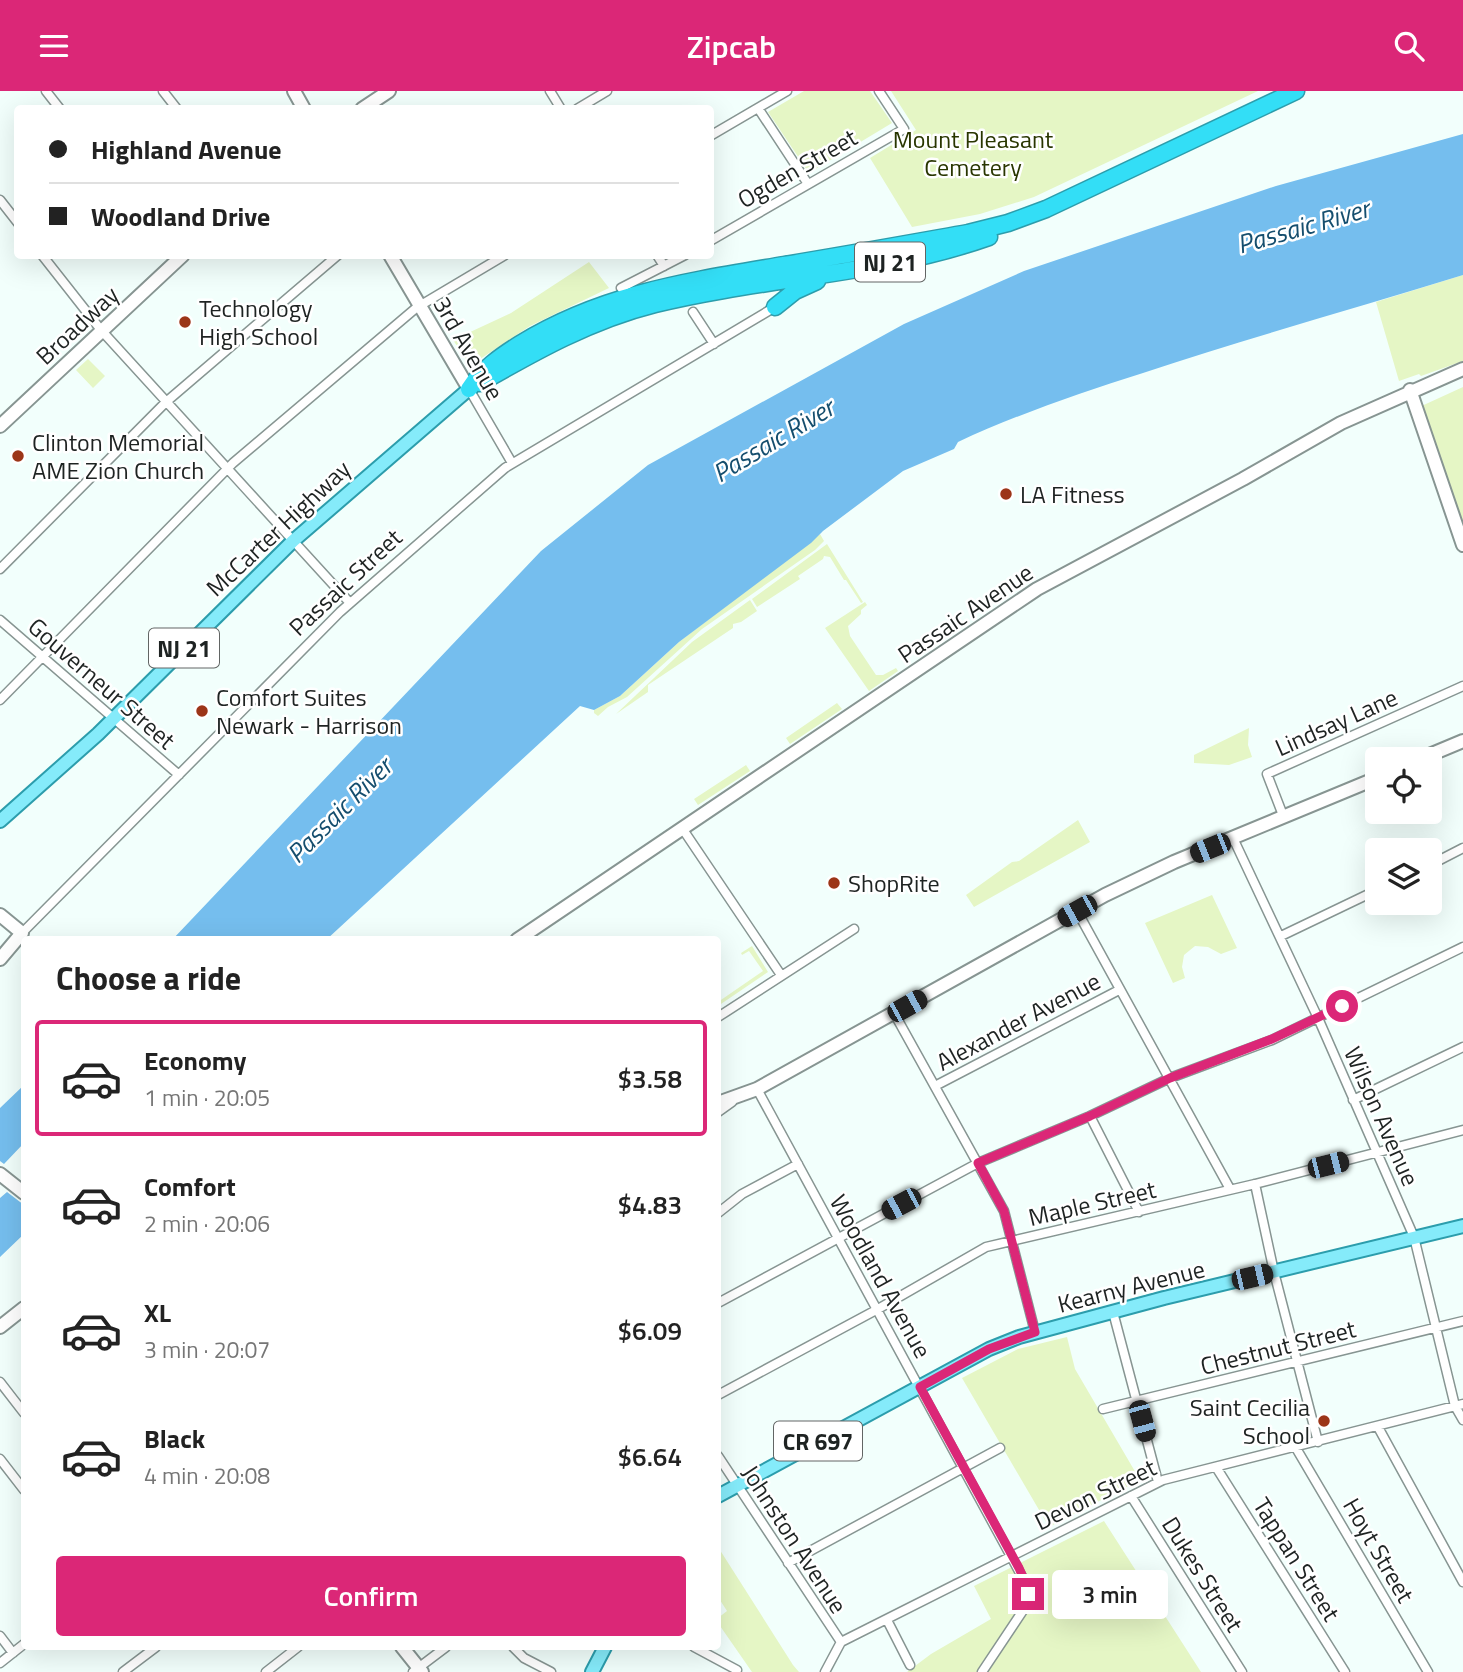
<!DOCTYPE html>
<html lang="en">
<head>
<meta charset="utf-8">
<style>
  body { margin:0; font-family:"Titillium Web",sans-serif; background:#f2f2f2; color:#222; height:100vh; display:flex; flex-direction:column; font-size:26px; white-space:nowrap }
  * { box-sizing:border-box; margin:0 }
  p { font-size:23px; color:#767676 }
  .icon { flex:none; width:38px; height:38px; fill:none; stroke:currentColor; stroke-width:2; stroke-linecap:round; stroke-linejoin:round }
  .map { position:relative; flex:1; overflow:hidden }
  .side { position:absolute; left:21px; top:845px; width:700px; height:714px; display:flex; flex-direction:column; background:#fff; border-radius:7px; box-shadow:0 7px 28px #0002 }
  .side>* { flex:none }
  .guide { position:absolute; left:14px; top:14px; width:700px; height:154px; border-radius:7px; box-shadow:0 7px 28px #0002; display:grid; align-content:center; height:154px; padding:0 35px; background:#fff }
  .fabs { position:absolute; left:1365px; top:656px; display:grid; gap:14px }
  .fabs a { display:grid; place-items:center; width:77px; height:77px; border-radius:7px; background:#fff; box-shadow:0 7px 28px #0002; font-size:35px }
  .end { position:absolute; width:32px; height:32px; margin:-16px; border:9px solid #db2777; background:#fff; box-shadow:0 0 0 4px #fff }
  .from { border-radius:50% }
  .bubble { position:absolute; height:49px; border-radius:7px; background:#fff; box-shadow:0 7px 28px #0002; font-size:23px; font-weight:600; line-height:49px; text-align:center }
  .car { position:absolute; width:21px; height:42px; margin:-21px -10px; border-radius:9px; box-shadow:0 0 5px 2px #0007; background:linear-gradient(#222 24%,#8ab4d8 0 40%,#222 0 76%,#8ab4d8 0 86%,#222 0) }
  .guide b { display:flex; align-items:center; gap:24px; height:66px; font-size:26px }
  .guide b+b { border-top:2px solid #e0e0e0 }
  .guide i { width:18px; height:18px; background:#222 }
  ul { padding:0; list-style:none }
  li { display:flex; align-items:center; gap:21px; height:116px; margin:0 14px 10px; padding:0 21px; border:4px solid transparent; border-radius:7px }
  li div { flex:1 }
  li b { display:block; font-size:26px }
  li em { font-style:normal; font-weight:600 }
  li.current { border-color:#db2777 }
  li>.icon { width:63px; height:63px; stroke-width:1.5 }
  h2 { padding:0 35px; font-size:32px; line-height:84px }
  .cta { display:flex; gap:14px; margin-top:auto; padding:14px 35px }
  .cta a { flex:1; height:80px; border-radius:7px; background:#db2777; color:#fff; font-size:28px; font-weight:600; line-height:80px; text-align:center }
  header { display:flex; justify-content:space-between; align-items:center; height:91px; padding:0 35px; background:#db2777; color:#fff; font-size:32px; font-weight:600 }
  .map>svg:first-child { display:block }
  .green { fill:#e5f6c5 }
  .water { fill:#75beee }
  .pier { fill:#f2fffc }
  .lines { fill:none; stroke-linecap:round; stroke-linejoin:round }
  .street-casing { stroke:#879592; stroke-width:11 }
  .secondary-casing { stroke:#879592; stroke-width:16 }
  .primary-casing { stroke:#2c9dac; stroke-width:16 }
  .highway-casing { stroke:#2c9dac; stroke-width:19 }
  .street { stroke:#fff; stroke-width:8 }
  .secondary { stroke:#fff; stroke-width:12 }
  .primary { stroke:#85ebfa; stroke-width:12 }
  .highway { stroke:#33def6; stroke-width:16 }
  .route { stroke:#db2777; stroke-width:9 }
  .poi-dot { fill:#9c3518; stroke:#fff; stroke-width:2.5 }
  .labels { text-anchor:middle; dominant-baseline:central; stroke-width:5; stroke-linejoin:round; paint-order:stroke }
  .shield { fill:#fff; stroke:#626564; stroke-width:2 }
  .shield-label { font-size:23px; font-weight:bold; fill:#1e2322 }
  .park-label { font-size:24px; fill:#293600; stroke:#fff }
  .street-label { font-size:24px; fill:#1e2322; stroke:#fff }
  .poi-label { font-size:24px; fill:#1e2322; stroke:#fff; text-anchor:start }
  .water-label { font-size:26px; font-style:italic; fill:#154e6e; stroke:#fff }
</style>
</head>
<body>
<header><svg class="icon" aria-label="menu" viewBox="0 0 24 24"><path d="M4 6h16M4 12h16M4 18h16"/></svg>Zipcab<svg class="icon" aria-label="search" viewBox="0 0 24 24"><circle cx="10" cy="10" r="6"/><path d="M15 15l6 6"/></svg></header>
<div class="map">
<svg width="1463" height="1581" viewBox="0 0 1463 1581">
  <rect width="100%" height="100%" fill="#f2fffc"/>
  <path class="green" d="M804,0H870L892,32L809,82L768,21Z
    M891,0H1258L1034,106L980,123L912,136L870,67L916,39Z
    M589,171L609,197L530,235L474,272L470,274L453,249L511,222Z
    M1463,184V270L1421,285L1419,283L1399,290L1376,211Z
    M88,268L105,285L93,297L76,279Z
    M1463,296V460L1415,318Z
    M820,443L824,450L815,459L702,538L627,606L608,616L598,625L594,622V619L620,605L679,551Z
    M827,453L863,511L861,512L846,489H844L830,466L824,465L823,468L798,485L800,488L757,516L752,508Z
    M750,509L757,520L741,531L733,533V537L648,594V601L616,623L692,551Z
    M865,511L867,514L861,519V523L848,535L850,545L876,584H883L896,577L898,580L869,600L825,537Z
    M837,612L842,618L790,653L786,647Z
    M1249,637L1248,654L1252,666L1229,674L1194,672V664Z
    M746,674L750,680L698,714L694,708Z
    M1078,729L1090,751L974,816L966,804L1012,771L1019,770Z
    M1212,804L1237,857L1221,863L1208,856L1195,855L1184,864L1182,876L1185,887L1173,892L1145,832Z
    M752,855L768,881L718,915V911L763,880L749,860L742,864L741,862Z
    M1067,1246L1075,1278L1140,1389L1049,1436L962,1287L1018,1258Z
    M1104,1430L1201,1581H907L931,1563L991,1528L974,1495Z
    M718,1456L793,1574L799,1581H752L718,1532V1527L727,1520L718,1506Z"/>
  <path class="water" d="M1463,43V184C1356,217 1249,247 1143,282C1080,302 1018,323 958,351L954,358L903,380L823,440L811,452L679,551L620,605L594,619L580,615L326,849H172L541,460L648,374L904,233L1024,180L1276,95Z
    M24,994V1143L0,1166V1017Z"/>
  <path class="pier" d="M24,1052V1082L21,1086L24,1089V1114L7,1101L0,1107V1070L4,1073Z"/>
  <g class="lines">
    <g class="street-casing">
      <path id="street" d="M46,0L60,18
        M163,0L177,18
        M550,0L561,18
        M758,17L808,93
        M577,18L607,0
        M710,45L787,0
        M0,109L18,132
        M710,150L904,38L879,0
        M42,164L101,239L350,512
        M657,164L664,175
        M621,197L685,164
        M693,221L714,253
        M469,298L512,372
        M0,478L166,311L338,164
        M0,529L179,684
        M0,609L233,372L416,217L505,164
        M1284,727L1267,683L1463,595
        M682,737L781,884
        M1233,747L1318,927L1414,1146L1455,1315L1463,1329
        M1430,774L1463,757
        M1077,820L1230,1098
        M22,842L340,521L505,377L775,216
        M1281,845L1377,799
        M894,922L1004,1120L1035,1241
        M718,926L854,838
        M935,995L1119,899
        M757,998L1026,1493L1027,1508L1024,1518L982,1581
        M1353,1009L1463,956
        M718,1021L732,1011
        M1090,1025L1139,1121
        M1255,1093L1274,1181L1318,1351
        M718,1122L742,1103L798,1073
        M718,1212L978,1072L1090,1025L1170,987L1272,949L1463,856
        M1113,1221L1158,1391
        M0,1291L24,1322
        M718,1304L878,1218L986,1156L1255,1093L1463,1039
        M1103,1318L1463,1230
        M1378,1336L1463,1491
        M1296,1357L1428,1581
        M718,1365L841,1551
        M0,1368L24,1399
        M1216,1376L1345,1581
        M1131,1405L1242,1581
        M788,1472L1000,1357
        M887,1529L910,1574
        M0,1545L13,1562
        M841,1551L1163,1389L1463,1313
        M513,1556L524,1567L551,1581
        M694,1556L737,1579
        M0,1572L24,1553
        M123,1581L156,1556
        M266,1581L298,1556
        M413,1581L446,1556
        M825,1581L841,1551"/>
    </g>
    <g class="secondary-casing">
      <path id="secondary" d="M294,0L304,18
        M362,18L389,0
        M390,164L469,298
        M1410,299L1463,454
        M0,335L183,164
        M1420,668L1463,650
        M0,824L22,842L0,868
        M517,849L1037,498L1243,388L1341,332L1463,278
        M718,1012L757,998L1105,804L1174,771L1377,687
        M0,1083L24,1102
        M0,1236L24,1217
        M402,1556L422,1581"/>
    </g>
    <g class="primary-casing">
      <path id="primary" d="M0,730L98,643L293,450L469,298
        M718,1405L989,1258L1019,1246L1164,1207L1463,1135
        M592,1581L605,1556"/>
    </g>
    <g class="highway-casing">
      <path id="highway" d="M775,216L795,200L817,190
        M480,292C536,260 591,229 655,213C765,186 882,184 989,146
        M469,298C482,278 501,265 520,253C603,202 690,190 784,174C845,164 906,153 968,142L1008,132L1046,118L1296,0"/>
    </g>
    <use href="#street" class="street"/>
    <use href="#secondary" class="secondary"/>
    <use href="#primary" class="primary"/>
    <use href="#highway" class="highway"/>
  </g>
  <g class="lines">
    <path class="route" d="M1028,1503L1026,1493L1019,1477L920,1296L989,1258L1035,1241L1004,1120L978,1072L1090,1025L1170,987L1272,948L1342,915"/>
  </g>
  <g class="poi-dot">
    <circle cx="185" cy="231" r="7"/>
    <circle cx="18" cy="365" r="7"/>
    <circle cx="1006" cy="403" r="7"/>
    <circle cx="202" cy="620" r="7"/>
    <circle cx="834" cy="792" r="7"/>
    <circle cx="1324" cy="1330" r="7"/>
  </g>
  <g class="labels">
    <g class="shield">
      <rect x="855" y="151.5" width="70" height="39" rx="5"/>
      <rect x="149" y="537.5" width="70" height="39" rx="5"/>
      <rect x="774" y="1330.5" width="88" height="39" rx="5"/>
    </g>
    <g class="shield-label">
      <text x="890" y="171">NJ 21</text>
      <text x="184" y="557">NJ 21</text>
      <text x="818" y="1350">CR 697</text>
    </g>
    <g class="park-label">
      <text x="973" y="48">Mount Pleasant<tspan x="973" dy="28">Cemetery</tspan></text>
    </g>
    <g class="street-label">
      <text transform="translate(797 77) rotate(-30)">Ogden Street</text>
      <text transform="translate(77 234) rotate(-43)">Broadway</text>
      <text transform="translate(469 257) rotate(60)">3rd Avenue</text>
      <text transform="translate(278 437) rotate(-43)">McCarter Highway</text>
      <text transform="translate(345 491) rotate(-43)">Passaic Street</text>
      <text transform="translate(965 522) rotate(-34)">Passaic Avenue</text>
      <text transform="translate(102 592) rotate(41)">Gouverneur Street</text>
      <text transform="translate(1336 631) rotate(-24)">Lindsay Lane</text>
      <text transform="translate(1018 930) rotate(-28)">Alexander Avenue</text>
      <text transform="translate(1382 1025) rotate(66)">Wilson Avenue</text>
      <text transform="translate(1092 1112) rotate(-13)">Maple Street</text>
      <text transform="translate(881 1185) rotate(61)">Woodland Avenue</text>
      <text transform="translate(1131 1195) rotate(-14)">Kearny Avenue</text>
      <text transform="translate(1278 1256) rotate(-14)">Chestnut Street</text>
      <text transform="translate(1095 1403) rotate(-26)">Devon Street</text>
      <text transform="translate(795 1448) rotate(57)">Johnston Avenue</text>
      <text transform="translate(1379 1459) rotate(60)">Hoyt Street</text>
      <text transform="translate(1297 1468) rotate(58)">Tappan Street</text>
      <text transform="translate(1203 1483) rotate(58)">Dukes Street</text>
    </g>
    <g class="poi-label">
      <text x="199" y="217">Technology<tspan x="199" dy="28">High School</tspan></text>
      <text x="32" y="351">Clinton Memorial<tspan x="32" dy="28">AME Zion Church</tspan></text>
      <text x="1020" y="403">LA Fitness</text>
      <text x="216" y="606">Comfort Suites<tspan x="216" dy="28">Newark - Harrison</tspan></text>
      <text x="848" y="792">ShopRite</text>
      <text x="1310" y="1316" text-anchor="end">Saint Cecilia<tspan x="1310" dy="28">School</tspan></text>
    </g>
    <g class="water-label">
      <text transform="translate(1303 135) rotate(-16)">Passaic River</text>
      <text transform="translate(773 349) rotate(-31)">Passaic River</text>
      <text transform="translate(339 719) rotate(-45)">Passaic River</text>
    </g>
  </g>
</svg>
<div class="fabs">
<a><svg class="icon" aria-label="locate" viewBox="0 0 24 24"><circle cx="12" cy="12" r="6"/><path d="M12 2v4M12 18v4M2 12h4M18 12h4"/></svg></a>
<a><svg class="icon" aria-label="layers" viewBox="0 0 24 24"><path d="M12 4l9 5-9 5-9-5zM3 14l9 5 9-5"/></svg></a>
</div>
<i class="end from" style="left:1342px;top:915px"></i>
<i class="end" style="left:1028px;top:1503px"></i>
<div class="bubble" style="left:1052px;top:1479px;width:116px">3 min</div>
<i class="car" style="left:1210px;top:757px;rotate:248deg"></i>
<i class="car" style="left:1077px;top:820px;rotate:241deg"></i>
<i class="car" style="left:907px;top:915px;rotate:61deg"></i>
<i class="car" style="left:1328px;top:1074px;rotate:76deg"></i>
<i class="car" style="left:901px;top:1113px;rotate:242deg"></i>
<i class="car" style="left:1252px;top:1186px;rotate:77deg"></i>
<i class="car" style="left:1142px;top:1330px;rotate:165deg"></i>
<div class="guide">
<b><i class="from"></i>Highland Avenue</b>
<b><i></i>Woodland Drive</b>
</div>
<section class="side">
<h2>Choose a ride</h2>
<ul>
<li class="current"><svg class="icon" aria-label="car" viewBox="0 0 24 24"><path d="M5 17H2v-5l4-1 3-4h7l3 4 3 1v5h-3M9 17h6M6 11h13"/><circle cx="7" cy="17" r="2"/><circle cx="17" cy="17" r="2"/></svg><div><b>Economy</b><p>1 min · 20:05</p></div><em>$3.58</em></li>
<li><svg class="icon" aria-label="car" viewBox="0 0 24 24"><path d="M5 17H2v-5l4-1 3-4h7l3 4 3 1v5h-3M9 17h6M6 11h13"/><circle cx="7" cy="17" r="2"/><circle cx="17" cy="17" r="2"/></svg><div><b>Comfort</b><p>2 min · 20:06</p></div><em>$4.83</em></li>
<li><svg class="icon" aria-label="car" viewBox="0 0 24 24"><path d="M5 17H2v-5l4-1 3-4h7l3 4 3 1v5h-3M9 17h6M6 11h13"/><circle cx="7" cy="17" r="2"/><circle cx="17" cy="17" r="2"/></svg><div><b>XL</b><p>3 min · 20:07</p></div><em>$6.09</em></li>
<li><svg class="icon" aria-label="car" viewBox="0 0 24 24"><path d="M5 17H2v-5l4-1 3-4h7l3 4 3 1v5h-3M9 17h6M6 11h13"/><circle cx="7" cy="17" r="2"/><circle cx="17" cy="17" r="2"/></svg><div><b>Black</b><p>4 min · 20:08</p></div><em>$6.64</em></li>
</ul>
<div class="cta"><a>Confirm</a></div>
</section>
</div>
</body>
</html>
